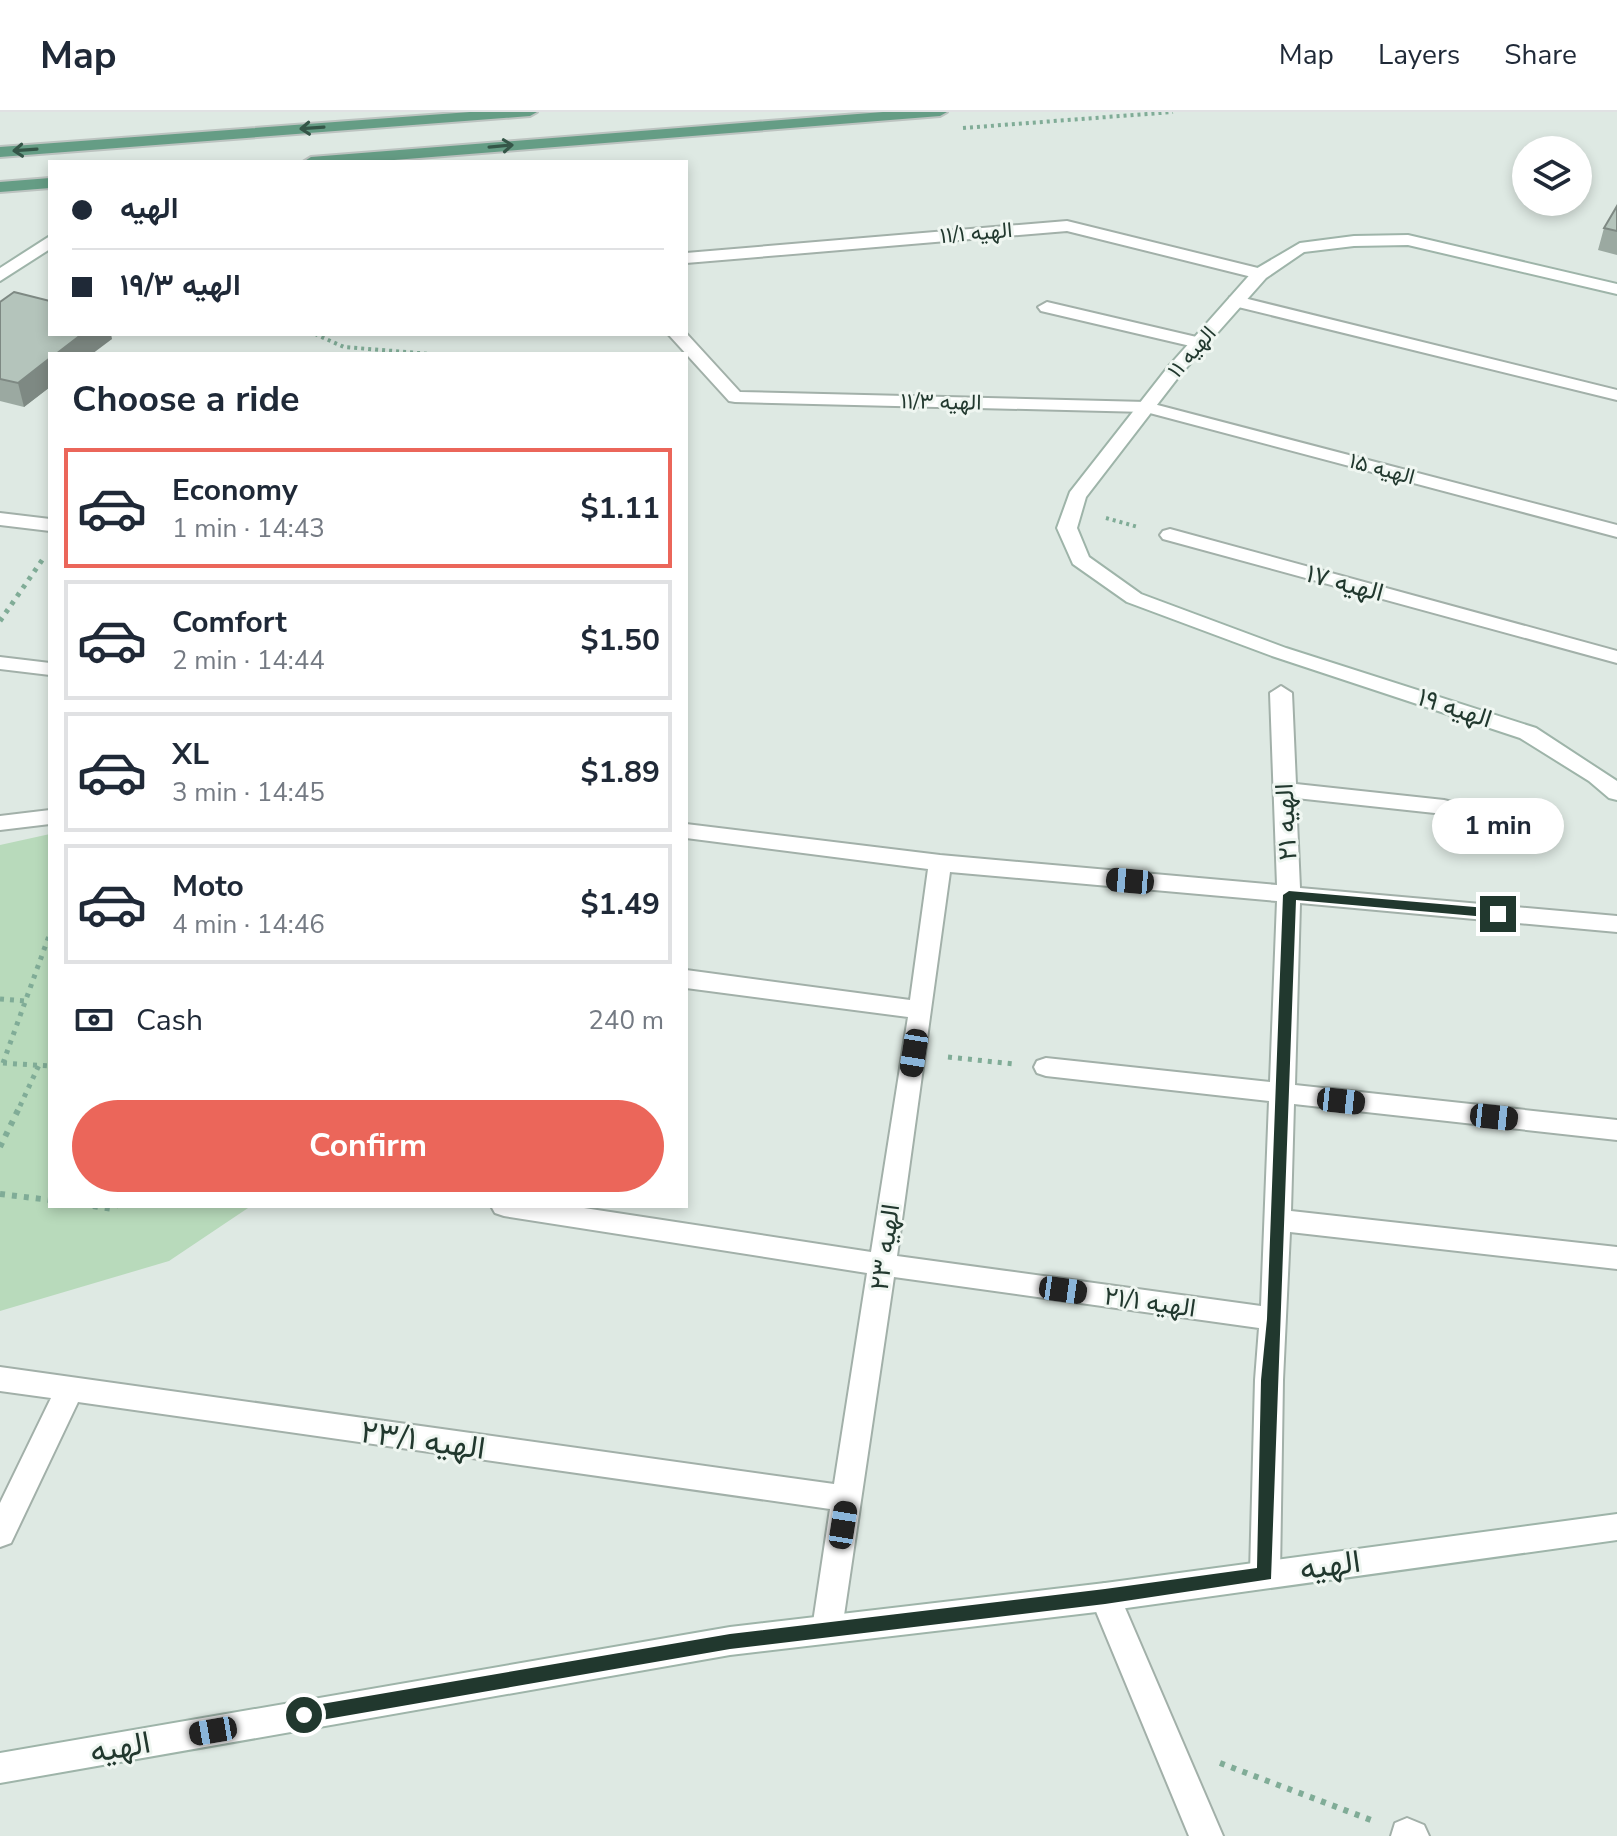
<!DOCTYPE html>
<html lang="en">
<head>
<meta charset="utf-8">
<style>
  body { margin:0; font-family:"Nunito Sans",Vazirmatn,sans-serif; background:#f6f6f7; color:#1f2937; height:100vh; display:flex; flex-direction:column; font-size:30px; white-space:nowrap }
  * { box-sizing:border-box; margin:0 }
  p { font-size:26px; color:#747a83 }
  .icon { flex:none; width:44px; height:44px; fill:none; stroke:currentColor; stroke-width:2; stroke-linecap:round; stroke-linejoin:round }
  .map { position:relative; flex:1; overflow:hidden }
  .sheet { position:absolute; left:48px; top:240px; width:640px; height:856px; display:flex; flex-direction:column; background:#fff; border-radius:0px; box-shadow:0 4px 12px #0003 }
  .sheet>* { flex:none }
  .hud { position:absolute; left:48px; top:48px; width:640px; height:176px; border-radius:0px; box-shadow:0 4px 12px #0003; display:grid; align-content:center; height:176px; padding:0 24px; background:#fff }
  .fabs { position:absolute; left:1512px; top:24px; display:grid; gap:16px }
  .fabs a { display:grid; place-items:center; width:80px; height:80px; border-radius:50%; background:#fff; box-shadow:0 4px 12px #0003; font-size:40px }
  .end { position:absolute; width:36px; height:36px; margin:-18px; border:10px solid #21382e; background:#fff; box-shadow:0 0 0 4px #fff }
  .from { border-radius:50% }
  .bubble { position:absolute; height:56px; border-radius:28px; background:#fff; box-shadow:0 4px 12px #0003; font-size:26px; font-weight:700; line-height:56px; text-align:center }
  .car { position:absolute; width:24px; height:48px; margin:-24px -12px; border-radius:10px; box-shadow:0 0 6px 2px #0007; background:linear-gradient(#222 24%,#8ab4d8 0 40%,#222 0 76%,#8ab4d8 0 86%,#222 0) }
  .hud b { display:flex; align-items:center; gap:28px; height:76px; font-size:30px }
  .hud b+b { border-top:2px solid #e0e1e3 }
  .hud i { width:20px; height:20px; background:#1f2937 }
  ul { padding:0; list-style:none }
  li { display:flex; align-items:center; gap:24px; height:120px; margin:0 16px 12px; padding:0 8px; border:4px solid #e0e1e3; border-radius:0px }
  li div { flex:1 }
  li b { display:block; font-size:30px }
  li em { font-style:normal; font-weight:700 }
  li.on { border-color:#eb665a }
  li>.icon { width:72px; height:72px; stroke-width:1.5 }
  h2 { padding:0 24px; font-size:36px; line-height:96px }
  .pay { display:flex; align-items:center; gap:20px; height:88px; padding:0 24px; font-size:30px }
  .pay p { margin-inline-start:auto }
  .cta { display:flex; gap:16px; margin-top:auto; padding:16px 24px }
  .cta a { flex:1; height:92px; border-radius:48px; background:#eb665a; color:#fff; font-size:32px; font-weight:700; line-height:92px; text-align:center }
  header { display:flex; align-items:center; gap:48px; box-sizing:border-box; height:112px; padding:0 40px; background:#fff; border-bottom:2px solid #e0e1e3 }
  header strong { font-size:38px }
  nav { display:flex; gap:44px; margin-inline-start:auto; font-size:28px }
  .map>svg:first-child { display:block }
  .green { fill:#b8dabb }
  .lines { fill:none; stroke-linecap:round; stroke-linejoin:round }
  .street-casing { stroke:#a2b0a9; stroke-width:4 }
  .secondary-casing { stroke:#9eb4a9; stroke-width:4 }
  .primary-casing { stroke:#bcc3c0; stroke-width:4 }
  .path-far2 { stroke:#80ac97; stroke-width:4; stroke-dasharray:3 4; stroke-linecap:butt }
  .path-far1 { stroke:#80ac97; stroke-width:5; stroke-dasharray:4 6; stroke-linecap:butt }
  .path { stroke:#80ac97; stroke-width:6; stroke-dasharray:5 7; stroke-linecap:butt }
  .street { fill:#fff; fill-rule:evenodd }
  .secondary { fill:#fff; fill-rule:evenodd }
  .primary { fill:#659d85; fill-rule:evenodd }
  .wall { fill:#9ba9a1 }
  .shaded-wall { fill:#7e8983 }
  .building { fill:#b4c4bb; stroke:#7e8983; stroke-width:2 }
  .oneway { stroke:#355648 }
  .route { fill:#21382e }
  .labels { text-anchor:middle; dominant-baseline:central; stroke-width:6; stroke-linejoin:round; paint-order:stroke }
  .far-street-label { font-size:22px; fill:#21382e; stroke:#eff6f1 }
  .street-label { font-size:26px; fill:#21382e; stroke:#eff6f1 }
  .near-street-label { font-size:32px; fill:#21382e; stroke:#eff6f1 }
</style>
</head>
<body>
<header>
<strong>Map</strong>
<nav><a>Map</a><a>Layers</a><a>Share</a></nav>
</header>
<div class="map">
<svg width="1617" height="1724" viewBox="0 0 1617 1724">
  <rect width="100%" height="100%" fill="#dee9e3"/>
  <path class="green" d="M50,722V1094H251L169,1149L0,1199V733Z"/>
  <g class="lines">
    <g class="street-casing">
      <path id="street" d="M1067,109L1266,158L1268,162L1260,167L1067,119L686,151V141Z
        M1236,184L1617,278V288L1230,193L1228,189L1230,185Z
        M1047,190L1205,227L1208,231L1199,236L1041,199L1038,195Z
        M686,221L740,280L1146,290L1617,413V425L1146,300L735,290L729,289L668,222Z
        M0,401L50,407V419L0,413Z
        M1170,417L1617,539V551L1163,427L1160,423L1163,419Z
        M0,545L50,551V563L0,557Z
        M1281,574L1292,581L1296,672L1444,688L1452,690L1455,695L1452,700L1444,702L1296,686L1300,776L1617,804V820L1300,791L1295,973L1617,1008V1028L1294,992L1291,1099L1617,1135V1157L1290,1120L1283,1268L1280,1462L1276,1472L1265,1476L1254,1472L1250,1462L1255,1268L1259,1216L894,1165L842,1517L838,1527L827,1531L816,1527L812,1517L830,1397L78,1290L11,1431L0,1435V1391L51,1286L0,1279V1255L834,1372L867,1161L504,1104L495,1101L491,1094H571L871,1140L908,905L686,876V858L910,888L928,757L686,726V712L940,743L1277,773L1270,581ZM950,760L1277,789L1270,970L1046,946L1037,949L1034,955L1037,961L1046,964L1269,989L1261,1194L897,1144Z
        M50,698V712L0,718V704Z
        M1105,1471L1116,1475L1223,1724H1189L1090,1485L1094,1475Z
        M1407,1706L1424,1713L1429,1724H1391L1395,1711Z"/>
    </g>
    <g class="secondary-casing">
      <path id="secondary" d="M1408,123L1617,172V182L1408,133L1354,134L1304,140L1266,166L1180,263L1086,385L1077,416L1089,445L1141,482L1286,536L1536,616L1617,669V688L1609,686L1589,669L1520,626L1272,544L1127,490L1073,452L1057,416L1070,380L1168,255L1254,158L1300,131L1354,124Z
        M50,124V137L0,169V156Z
        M1617,1402V1428L1105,1499L730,1543L0,1671V1641L730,1515L1105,1471Z"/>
    </g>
    <g class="primary-casing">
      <path id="primary" d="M470,0H537L530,4L0,45V35Z
        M883,0H947L940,4L369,50H303L311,45Z
        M50,66V76L0,80V70Z"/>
    </g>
    <path class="path-far2" d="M963,16L1173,0
      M315,222L344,235L431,242
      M1106,406L1138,415"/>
    <path class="path-far1" d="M0,509L45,444
      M0,887L25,889
      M948,945L1014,952
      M3,951L50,821
      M3,951L50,954
      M20,994L39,953"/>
    <path class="path" d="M0,1035L21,992
      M0,1082L50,1088
      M93,1094L113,1097L116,1094
      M1220,1651L1371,1708"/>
    <use href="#street" class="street"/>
    <use href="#secondary" class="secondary"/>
    <use href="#primary" class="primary"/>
  </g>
  <path class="wall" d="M1617,94V143L1598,138L1604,116Z
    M0,190L112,227L50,242V275L24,295L0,289Z"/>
  <path class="shaded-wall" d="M82,222H111L112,227L92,242H56Z
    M50,246V275L24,295L18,271Z"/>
  <path class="building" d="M1617,94V119L1604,116Z
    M14,180L50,189V222H82L56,242H50V246L18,271L0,267V190Z"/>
  <defs><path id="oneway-shaft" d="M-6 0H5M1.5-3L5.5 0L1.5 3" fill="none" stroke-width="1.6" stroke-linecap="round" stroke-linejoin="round" transform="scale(2)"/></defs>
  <g class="oneway">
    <use href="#oneway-shaft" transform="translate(312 16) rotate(176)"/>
    <use href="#oneway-shaft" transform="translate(501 34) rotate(-5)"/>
    <use href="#oneway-shaft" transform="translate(25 38) rotate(176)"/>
  </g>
  <path class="route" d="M1289,779L1498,797L1504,802L1498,806L1296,788L1271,1467L1105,1492L730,1537L304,1611L298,1609L296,1603L298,1598L304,1595L730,1522L1105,1477L1257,1456L1261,1268L1267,1207L1283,783Z"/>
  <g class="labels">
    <g class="far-street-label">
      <text transform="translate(976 121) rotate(-5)">الهیه ۱۱/۱</text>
      <text transform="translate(1192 240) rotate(-49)">الهیه ۱۱</text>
      <text transform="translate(941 290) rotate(1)">الهیه ۱۱/۳</text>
      <text transform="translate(1382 357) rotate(15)">الهیه ۱۵</text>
    </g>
    <g class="street-label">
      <text transform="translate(1345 471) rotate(15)">الهیه ۱۷</text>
      <text transform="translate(1455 596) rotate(18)">الهیه ۱۹</text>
      <text transform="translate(1286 710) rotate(-93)">الهیه ۲۱</text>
      <text transform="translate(885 1135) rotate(-82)">الهیه ۲۳</text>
      <text transform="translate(1150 1190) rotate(8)">الهیه ۲۱/۱</text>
    </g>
    <g class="near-street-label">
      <text transform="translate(423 1328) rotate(8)">الهیه ۲۳/۱</text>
      <text transform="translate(1330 1453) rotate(-8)">الهیه</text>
      <text transform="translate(120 1635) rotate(-10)">الهیه</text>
    </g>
  </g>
</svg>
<div class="fabs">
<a><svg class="icon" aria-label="layers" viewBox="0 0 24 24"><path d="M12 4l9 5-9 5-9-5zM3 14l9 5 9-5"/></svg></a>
</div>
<i class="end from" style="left:304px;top:1603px"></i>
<i class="end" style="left:1498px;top:802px"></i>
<div class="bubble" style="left:1432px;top:686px;width:132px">1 min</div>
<i class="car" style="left:1130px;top:769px;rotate:275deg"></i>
<i class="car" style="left:914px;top:941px;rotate:189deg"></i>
<i class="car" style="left:1341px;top:989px;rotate:96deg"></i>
<i class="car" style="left:1494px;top:1005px;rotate:96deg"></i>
<i class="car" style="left:1063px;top:1178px;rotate:98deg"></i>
<i class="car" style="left:843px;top:1413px;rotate:9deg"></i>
<i class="car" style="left:213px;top:1619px;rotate:260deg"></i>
<div class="hud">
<b><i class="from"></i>الهیه</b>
<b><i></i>الهیه ۱۹/۳</b>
</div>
<section class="sheet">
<h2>Choose a ride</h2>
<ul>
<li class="on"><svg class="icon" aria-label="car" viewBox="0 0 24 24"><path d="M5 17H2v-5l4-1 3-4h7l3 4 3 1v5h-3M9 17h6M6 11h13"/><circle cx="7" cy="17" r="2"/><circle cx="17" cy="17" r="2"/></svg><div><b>Economy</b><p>1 min · 14:43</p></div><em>$1.11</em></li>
<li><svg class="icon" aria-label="car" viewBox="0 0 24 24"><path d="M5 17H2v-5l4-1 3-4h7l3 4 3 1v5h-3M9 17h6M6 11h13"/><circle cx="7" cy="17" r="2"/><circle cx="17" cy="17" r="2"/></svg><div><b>Comfort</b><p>2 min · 14:44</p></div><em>$1.50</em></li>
<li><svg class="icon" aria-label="car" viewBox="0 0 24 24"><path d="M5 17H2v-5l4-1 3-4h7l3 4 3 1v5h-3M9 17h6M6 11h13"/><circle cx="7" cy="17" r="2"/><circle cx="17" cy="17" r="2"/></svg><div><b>XL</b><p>3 min · 14:45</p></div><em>$1.89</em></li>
<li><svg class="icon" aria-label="car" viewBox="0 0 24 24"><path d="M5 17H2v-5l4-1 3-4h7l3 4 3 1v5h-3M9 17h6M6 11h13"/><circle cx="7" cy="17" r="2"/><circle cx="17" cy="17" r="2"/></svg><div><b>Moto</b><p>4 min · 14:46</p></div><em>$1.49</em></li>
</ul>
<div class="pay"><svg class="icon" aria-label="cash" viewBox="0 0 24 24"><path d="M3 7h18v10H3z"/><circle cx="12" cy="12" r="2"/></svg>Cash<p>240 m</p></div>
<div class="cta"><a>Confirm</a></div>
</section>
</div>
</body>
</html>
